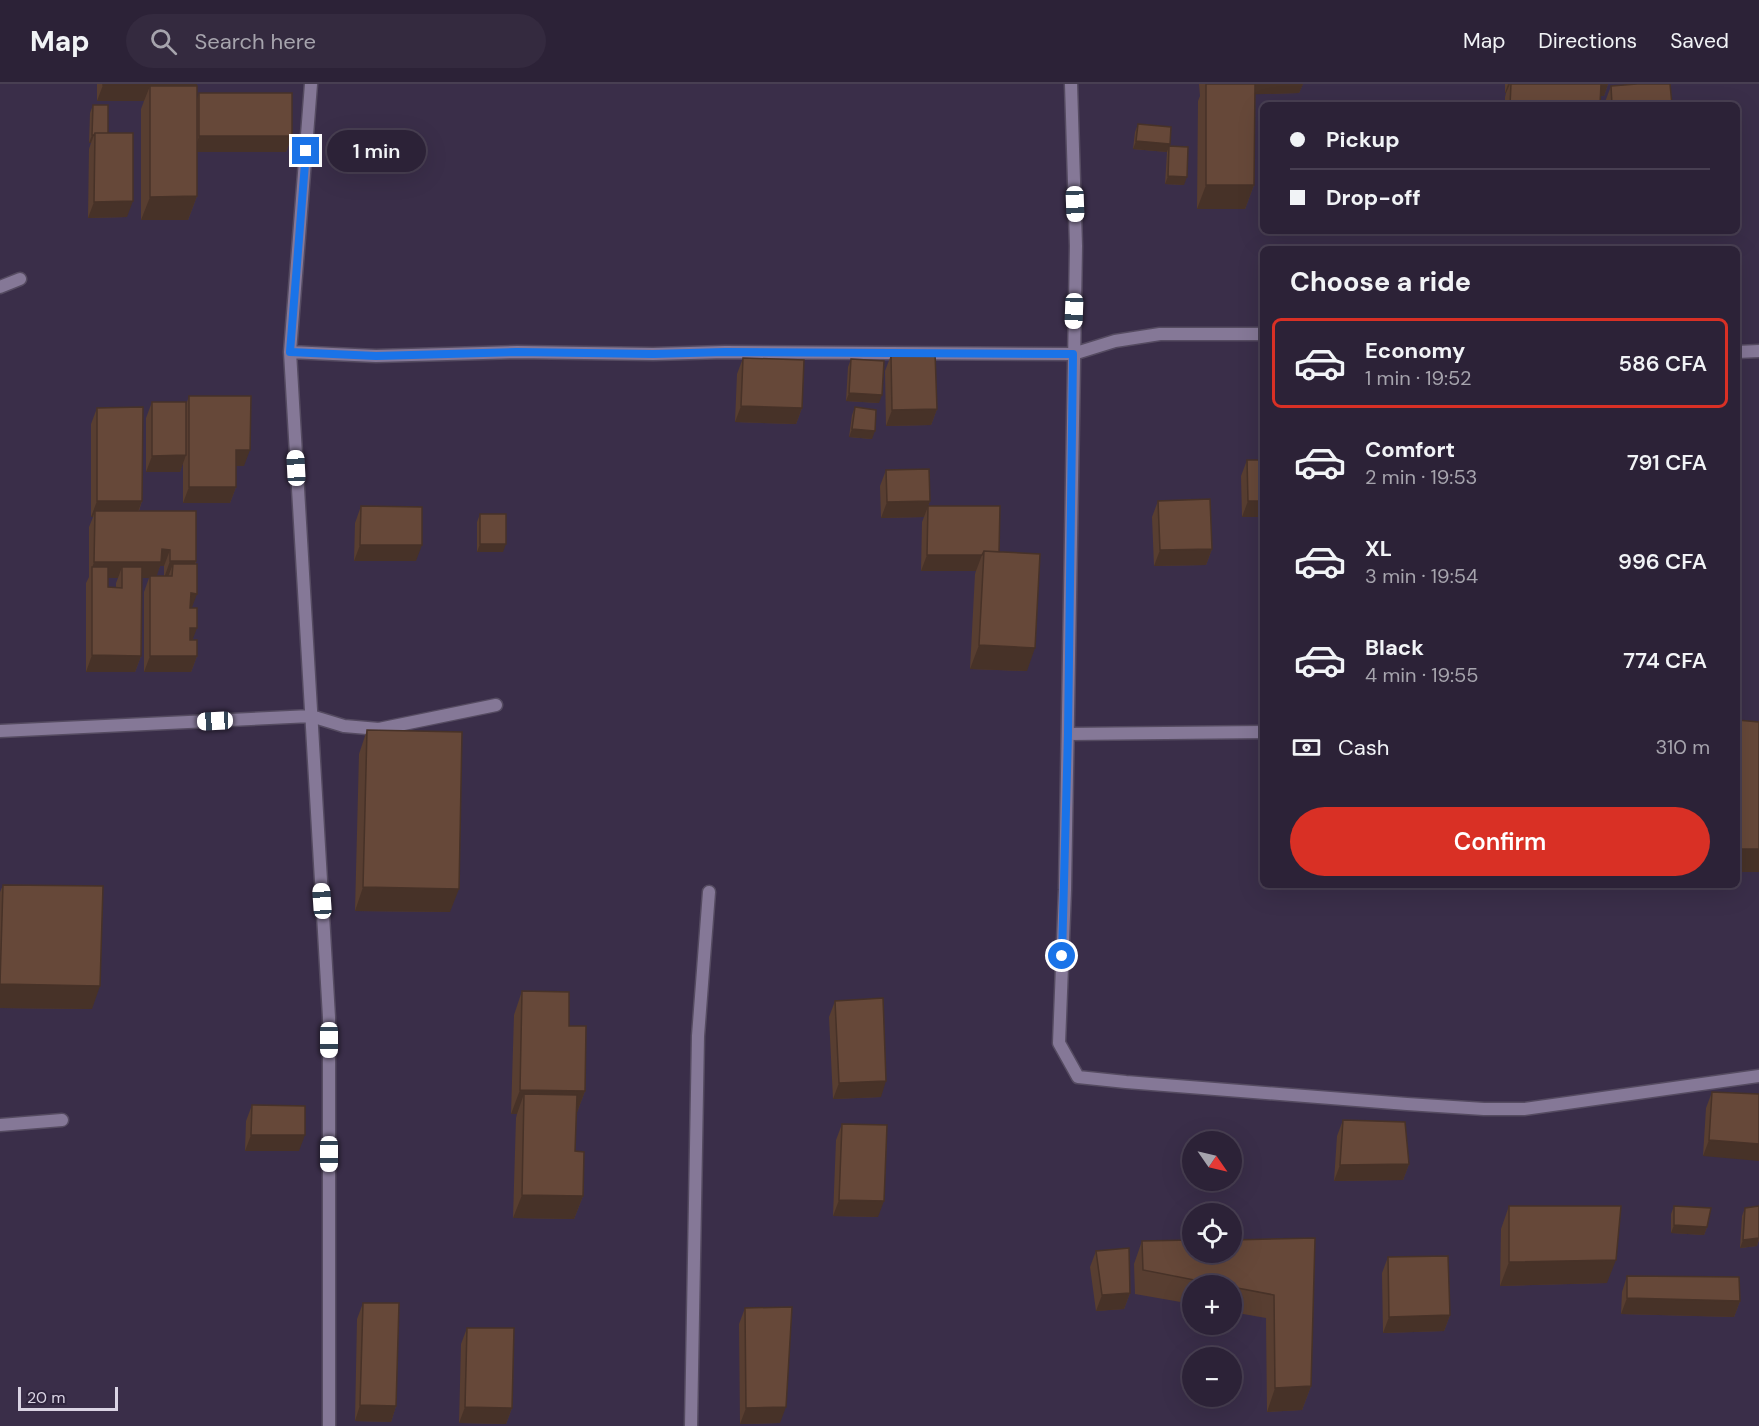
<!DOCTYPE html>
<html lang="en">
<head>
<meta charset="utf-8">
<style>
  body { margin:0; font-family:"DM Sans",sans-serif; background:#342a3f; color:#f1f3f6; height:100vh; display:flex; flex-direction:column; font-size:22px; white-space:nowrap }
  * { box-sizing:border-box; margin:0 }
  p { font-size:20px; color:#a6a4ad }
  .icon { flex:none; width:33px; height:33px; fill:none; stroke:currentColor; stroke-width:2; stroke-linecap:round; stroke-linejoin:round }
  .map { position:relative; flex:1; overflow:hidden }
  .side { position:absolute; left:1260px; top:162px; width:480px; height:642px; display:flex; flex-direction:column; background:#2c2237; border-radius:9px; box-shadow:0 6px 24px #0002,0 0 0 2px #483f52 }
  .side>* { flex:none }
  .banner { position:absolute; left:1260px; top:18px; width:480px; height:132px; border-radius:9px; box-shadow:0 6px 24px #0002,0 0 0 2px #483f52; display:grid; align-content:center; height:132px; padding:0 30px; background:#2c2237 }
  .needle { width:39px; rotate:124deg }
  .controls { position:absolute; left:1182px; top:1047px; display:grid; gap:12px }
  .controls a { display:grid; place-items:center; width:60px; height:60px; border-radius:50%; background:#2c2237; box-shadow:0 6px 24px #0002,0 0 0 2px #483f52; font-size:30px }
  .scale { position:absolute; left:18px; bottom:15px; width:100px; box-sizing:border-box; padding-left:6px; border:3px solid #dad4e4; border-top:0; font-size:16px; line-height:21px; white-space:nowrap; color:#dad4e4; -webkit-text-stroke:4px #2f243e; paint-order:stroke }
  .end { position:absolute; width:27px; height:27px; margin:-14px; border:8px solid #1a73e8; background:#fff; box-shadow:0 0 0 3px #fff }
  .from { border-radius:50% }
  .bubble { position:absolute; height:42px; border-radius:21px; background:#2c2237; box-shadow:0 6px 24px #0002,0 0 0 2px #483f52; font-size:20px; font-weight:600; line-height:42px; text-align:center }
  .car { position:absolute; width:18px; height:36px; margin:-18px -9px; border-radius:8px; box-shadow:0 0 4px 2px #0007; background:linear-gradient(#fff 24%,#345 0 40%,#fff 0 76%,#345 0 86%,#fff 0) }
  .banner b { display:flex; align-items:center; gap:21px; height:57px; font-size:22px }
  .banner b+b { border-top:2px solid #483f52 }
  .banner i { width:15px; height:15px; background:#f1f3f6 }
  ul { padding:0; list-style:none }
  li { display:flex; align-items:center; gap:18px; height:90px; margin:0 12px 9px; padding:0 18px; border:3px solid transparent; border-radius:9px }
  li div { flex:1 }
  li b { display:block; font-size:22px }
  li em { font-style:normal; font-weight:600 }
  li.selected { border-color:#d93025 }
  li>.icon { width:54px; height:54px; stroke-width:1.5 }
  h2 { padding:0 30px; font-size:27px; line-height:72px }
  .pay { display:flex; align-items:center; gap:15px; height:66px; padding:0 30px; font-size:22px }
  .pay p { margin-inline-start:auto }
  .button { display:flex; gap:12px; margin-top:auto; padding:12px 30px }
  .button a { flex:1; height:69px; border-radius:36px; background:#d93025; color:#fff; font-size:24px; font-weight:600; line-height:69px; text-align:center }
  header { display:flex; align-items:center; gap:36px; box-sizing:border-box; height:84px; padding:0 30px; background:#2c2237; border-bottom:2px solid #483f52 }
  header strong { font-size:28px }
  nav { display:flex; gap:33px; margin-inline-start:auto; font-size:21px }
  .search { width:420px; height:54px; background:#342a3f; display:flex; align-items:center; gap:15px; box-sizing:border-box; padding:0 21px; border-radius:33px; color:#a6a4ad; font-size:22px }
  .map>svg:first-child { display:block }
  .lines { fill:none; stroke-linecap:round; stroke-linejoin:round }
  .street-casing { stroke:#554b61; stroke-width:15 }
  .street { stroke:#857897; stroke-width:12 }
  .wall { fill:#583e31; fill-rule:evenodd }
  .shaded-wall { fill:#473228 }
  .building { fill:#664839; stroke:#473228; stroke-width:1.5 }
  .route { stroke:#1a73e8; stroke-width:8 }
</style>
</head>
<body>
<header>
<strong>Map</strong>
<div class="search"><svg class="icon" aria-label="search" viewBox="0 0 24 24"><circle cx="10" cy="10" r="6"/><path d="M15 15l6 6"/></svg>Search here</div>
<nav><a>Map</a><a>Directions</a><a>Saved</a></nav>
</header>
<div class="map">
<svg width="1759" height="1342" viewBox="0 0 1759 1342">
  <rect width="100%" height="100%" fill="#3a2e49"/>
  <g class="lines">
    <g class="street-casing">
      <path id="street" d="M311,0L290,268L376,272L517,268L653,270L725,268L1073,270L1115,257L1160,250H1263
        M1071,0L1076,162L1065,806L1059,959L1078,993L1126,998L1407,1020L1484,1025H1524L1759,992
        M0,203L20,195
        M290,268L329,933V1342
        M1737,268L1759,267
        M0,647L311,632L344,642L379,645L496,621
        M1068,650L1263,648
        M0,1041L62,1036
        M691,1342L698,952L709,808"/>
    </g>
    <use href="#street" class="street"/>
  </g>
  <path class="wall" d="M97,0H196L197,15L199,9L292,52L286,68H197V112L188,136H141V25L144,17H97Z
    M1199,0H1303L1299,9L1255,10L1254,101L1245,125H1197L1198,17L1200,12Z
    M1505,0H1608L1604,12H1601L1600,21H1505V13L1506,9H1505Z
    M1611,2L1672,21H1605V18Z
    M93,21L108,49L127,133L88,134L89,65L91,59H89L90,29Z
    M1138,40L1169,62L1184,101L1165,100L1167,68L1133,65L1135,48Z
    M891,271L937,325L931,341L886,342L885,287Z
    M743,274L802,324L796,340L735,338L737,290Z
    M851,275L879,319L846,317L848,283Z
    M189,312L244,382H236V403L230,419H183V378L180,388H146V334L152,318L186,321Z
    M855,323L872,355L849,353L852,331Z
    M97,324L142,417L139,427L196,477L192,524L193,556L197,572L191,588H144V508L149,494H142L141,572L135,588H86V499L89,493V443L93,433H91V340ZM160,482H164V492H156ZM108,494H118L116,499V503H108Z
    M1247,376H1263V433H1242L1241,392Z
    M886,386L930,417L928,422L999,468L1027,587L970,585L975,490L976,487H921L922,438L924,433L881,434L880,402Z
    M1158,417L1212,465L1206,481L1154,482L1152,433Z
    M361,422L416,477H354L355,439Z
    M480,430L503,468H477V438Z
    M367,646L450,828L355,827L359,670Z
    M3,801L92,925L0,924V808Z
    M522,907L569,942L585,1007L576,1031L575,1067L583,1112L574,1135L513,1134L516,1034L517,1030H511L514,931Z
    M835,917L881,1013L833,1015L829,933Z
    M1712,1008L1759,1010L1703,1072L1706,1024Z
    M252,1021L299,1067H245L246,1037Z
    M1343,1036L1409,1080L1403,1096L1334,1097L1337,1052Z
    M842,1040L878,1133L833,1132L836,1056Z
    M1509,1122L1607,1199L1500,1202L1501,1145Z
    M1674,1122L1707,1143L1704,1151L1671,1149V1130Z
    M1759,1122V1156L1757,1162L1740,1164L1742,1132L1745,1124Z
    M1315,1154L1311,1302L1302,1326L1267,1328L1266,1234L1232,1228V1202H1192V1220L1135,1210L1134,1180L1142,1157Z
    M1096,1167L1130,1209L1124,1225L1096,1227L1090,1183Z
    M1388,1173L1450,1231L1444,1247L1383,1249L1382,1189Z
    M1627,1192L1740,1217L1734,1233L1621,1230L1622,1208Z
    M363,1219L396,1322L391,1338L355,1337L357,1235Z
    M745,1224L780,1339L740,1340L739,1240Z
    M467,1244L512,1324L506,1340L459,1339L461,1260Z"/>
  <path class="shaded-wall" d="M1206,0H1303L1299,9L1206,12Z
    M1508,0H1510L1506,9H1505Z
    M1511,0H1608L1604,12L1510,9Z
    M103,1H196L190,17L150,2L144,17H97Z
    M92,51H94L91,59H89Z
    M199,52H292L286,68H194Z
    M1136,57L1170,60L1167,68L1133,65Z
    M1168,92L1187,93L1184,101L1165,100Z
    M1206,101H1254L1245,125H1197Z
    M197,112L188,136H141L150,113Z
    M133,117L127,133L88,134L94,118Z
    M849,309L882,311L879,319L846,317Z
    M741,322L802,324L796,340L735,338Z
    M937,325L931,341L886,342L892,326Z
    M852,345L875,347L872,355L849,353Z
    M236,366H250L244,382H230Z
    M186,371L180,388H146L152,372Z
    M189,403H236L230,419H183Z
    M97,417H142L136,433L95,427L93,433H91Z
    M930,417L924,433L881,434L887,418Z
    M1248,417H1263V433H1242Z
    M480,460H506L503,468H477Z
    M360,461H422L416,477H354Z
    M162,465L170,466L164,482H160L156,494L150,492L149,494H122V483L118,494H92V484L94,478Z
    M1212,465L1206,481L1154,482L1160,466Z
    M927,471H982L976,487H921Z
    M170,477H196L190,493L173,480L168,493L164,494Z
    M191,509L197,510L191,526L185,525Z
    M190,544H197L191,560H184Z
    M979,561L1035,564L1027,587L970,585Z
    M92,571L141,572L135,588H86Z
    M150,572H197L191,588H144Z
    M1737,765H1759V788H1737Z
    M363,803L459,805L450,828L355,827Z
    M0,900L100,902L92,925L0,924Z
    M886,997L881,1013L833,1015L839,999Z
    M520,1006L585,1007L576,1031L524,1010L517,1030H511Z
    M251,1051H305L299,1067H245Z
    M1709,1056L1759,1060V1077L1703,1072Z
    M1409,1080L1403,1096L1334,1097L1340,1081Z
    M522,1111L583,1112L574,1135L513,1134Z
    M839,1116L884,1117L878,1133L833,1132Z
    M1674,1141L1707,1143L1704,1151L1671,1149Z
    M1759,1154L1757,1162L1740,1164L1743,1156Z
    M1616,1176L1607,1199L1500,1202L1509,1178Z
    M1130,1209L1124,1225L1096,1227L1102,1211Z
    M1627,1214L1740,1217L1734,1233L1621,1230Z
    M1450,1231L1444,1247L1383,1249L1389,1233Z
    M1311,1302L1302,1326L1267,1328L1275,1304Z
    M360,1321L396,1322L391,1338L355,1337Z
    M465,1323L512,1324L506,1340L459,1339Z
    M786,1323L780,1339L740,1340L746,1324Z"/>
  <path class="building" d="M103,0H196V1H103Z
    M1206,0H1255L1254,101H1206Z
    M1511,0H1601L1600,21H1510Z
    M1637,0H1670L1672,21H1612L1611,2Z
    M150,2H197V112L150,113Z
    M199,9H292V52H199Z
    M93,21H108V49H95L94,51H92Z
    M1138,40L1171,43L1170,60L1136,57Z
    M95,49H133V117L94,118Z
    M1169,62L1188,63L1187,93L1168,92Z
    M935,269L937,325L892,326L891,271Z
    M743,274L804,276L802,324L741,322Z
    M851,275L884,277L882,311L849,309Z
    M189,312H251L250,366H236V403H189Z
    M152,318H186V371L152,372Z
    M143,323L142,417H97V324Z
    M855,323L876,326L875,347L852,345Z
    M1247,376H1263V417H1248Z
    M929,385L930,417L887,418L886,386Z
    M1210,415L1212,465L1160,466L1158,417Z
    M361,422L422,423V461H360Z
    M928,422H1000L999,468L984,467L982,471H927Z
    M95,427H196V477H170V466L162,465L161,478H94Z
    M480,430H506V460H480Z
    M984,467L1040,470L1035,564L979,561Z
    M173,480H197V510L191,509L190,524H197V544H190V556H197V572H150V492H172Z
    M92,483H108V503L122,504V483H142L141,572L92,571Z
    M1737,636L1759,638V765H1737Z
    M367,646L462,648L459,805L363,803Z
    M3,801L103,802L100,902L0,900Z
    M522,907L569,908V942H586L585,1007L520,1006Z
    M883,914L886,997L839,999L835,917Z
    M1712,1008L1759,1010V1060L1709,1056Z
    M524,1010L577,1011L575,1067L584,1068L583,1112L522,1111Z
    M252,1021L305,1022V1051H251Z
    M1343,1036L1405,1038L1409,1080L1340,1081Z
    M842,1040L887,1041L884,1117L839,1116Z
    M1509,1122H1621L1616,1176L1509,1178Z
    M1674,1122L1711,1124L1707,1143L1674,1141Z
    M1759,1122V1154L1743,1156L1745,1124Z
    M1315,1154L1311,1302L1275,1304L1274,1211L1232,1203V1202H1225L1143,1186L1142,1157L1192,1156V1168H1232V1156Z
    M1129,1164L1130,1209L1102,1211L1096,1167Z
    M1448,1172L1450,1231L1389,1233L1388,1173Z
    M1627,1192L1739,1193L1740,1217L1627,1214Z
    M363,1219H399L396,1322L360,1321Z
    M792,1223L786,1323L746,1324L745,1224Z
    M467,1244H514L512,1324L465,1323Z"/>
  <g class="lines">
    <path class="route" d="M306,67L290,268L376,272L517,268L653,270L725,268L1073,270L1068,650L1062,872"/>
  </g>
</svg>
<div class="controls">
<a><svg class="needle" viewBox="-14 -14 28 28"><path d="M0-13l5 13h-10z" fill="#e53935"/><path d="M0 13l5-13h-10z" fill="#a6a4ad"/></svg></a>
<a><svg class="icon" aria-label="locate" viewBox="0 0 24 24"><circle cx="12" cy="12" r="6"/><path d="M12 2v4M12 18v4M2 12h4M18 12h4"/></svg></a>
<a>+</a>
<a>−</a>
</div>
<div class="scale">20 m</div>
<i class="end from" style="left:1062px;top:872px"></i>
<i class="end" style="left:306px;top:67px"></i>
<div class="bubble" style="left:327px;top:46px;width:99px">1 min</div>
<i class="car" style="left:1075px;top:120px;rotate:178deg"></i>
<i class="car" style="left:1074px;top:227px;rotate:182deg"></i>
<i class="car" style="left:296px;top:384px;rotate:357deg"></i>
<i class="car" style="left:215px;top:637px;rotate:267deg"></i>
<i class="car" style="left:322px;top:817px;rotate:356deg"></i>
<i class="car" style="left:329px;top:956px;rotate:180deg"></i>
<i class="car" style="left:329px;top:1070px;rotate:180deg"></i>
<div class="banner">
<b><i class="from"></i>Pickup</b>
<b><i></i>Drop-off</b>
</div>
<section class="side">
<h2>Choose a ride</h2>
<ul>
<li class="selected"><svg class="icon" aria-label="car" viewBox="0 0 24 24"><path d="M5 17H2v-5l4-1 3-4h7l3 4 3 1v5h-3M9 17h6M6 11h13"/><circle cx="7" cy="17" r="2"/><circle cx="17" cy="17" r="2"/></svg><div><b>Economy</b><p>1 min · 19:52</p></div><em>586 CFA</em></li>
<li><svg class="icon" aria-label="car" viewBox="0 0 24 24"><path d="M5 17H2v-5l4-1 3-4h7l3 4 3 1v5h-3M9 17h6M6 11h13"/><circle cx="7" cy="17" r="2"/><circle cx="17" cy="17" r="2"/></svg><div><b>Comfort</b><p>2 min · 19:53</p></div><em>791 CFA</em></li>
<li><svg class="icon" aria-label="car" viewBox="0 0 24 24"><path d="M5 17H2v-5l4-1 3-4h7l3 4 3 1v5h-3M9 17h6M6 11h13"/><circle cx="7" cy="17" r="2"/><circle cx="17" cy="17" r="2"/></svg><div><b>XL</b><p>3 min · 19:54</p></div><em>996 CFA</em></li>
<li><svg class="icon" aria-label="car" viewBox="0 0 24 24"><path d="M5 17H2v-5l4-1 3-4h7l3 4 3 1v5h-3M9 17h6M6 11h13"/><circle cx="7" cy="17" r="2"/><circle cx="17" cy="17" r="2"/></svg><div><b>Black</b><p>4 min · 19:55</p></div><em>774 CFA</em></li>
</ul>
<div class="pay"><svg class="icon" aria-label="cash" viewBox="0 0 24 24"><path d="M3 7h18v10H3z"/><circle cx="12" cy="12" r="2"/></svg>Cash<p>310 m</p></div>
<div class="button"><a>Confirm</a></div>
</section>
</div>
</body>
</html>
